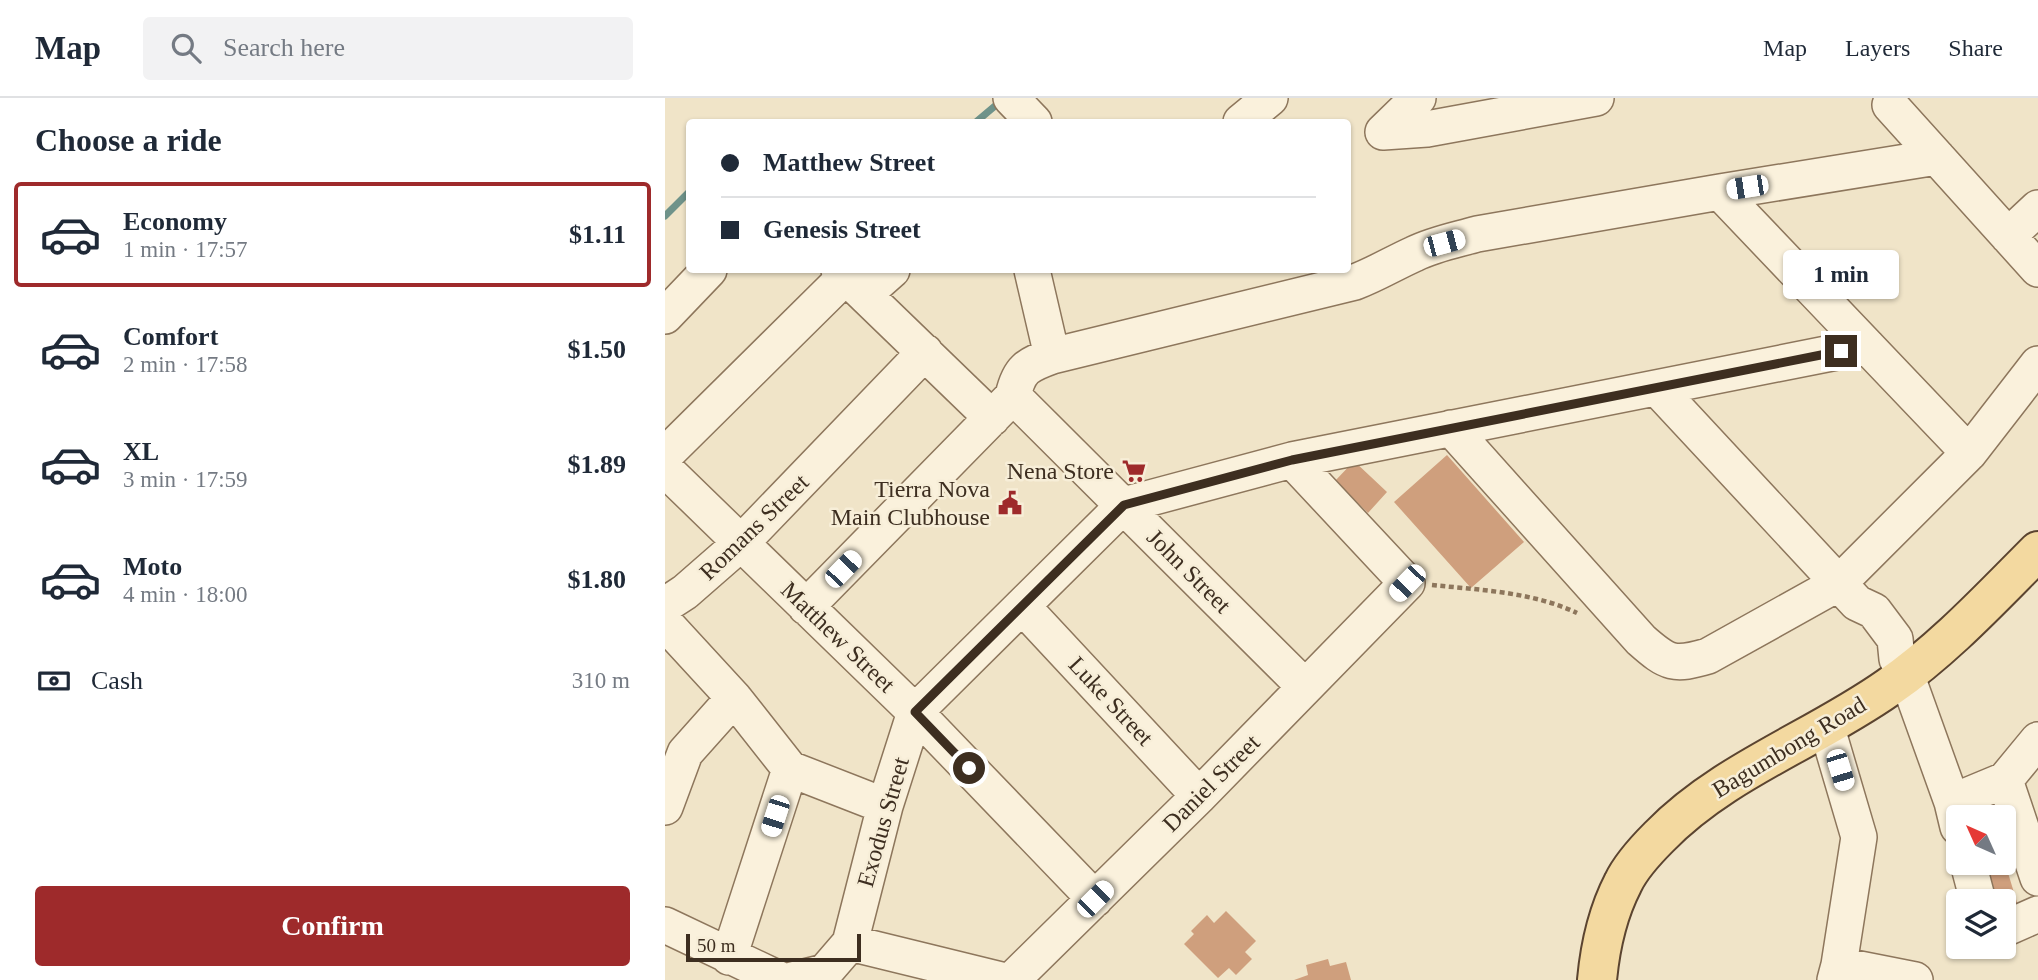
<!DOCTYPE html>
<html lang="en">
<head>
<meta charset="utf-8">
<style>
  body { margin:0; font-family:Georgia,serif; background:#f2f2f3; color:#1f2937; height:100vh; display:flex; flex-direction:column; font-size:26px; white-space:nowrap }
  * { box-sizing:border-box; margin:0 }
  p { font-size:23px; color:#747a83 }
  .icon { flex:none; width:38px; height:38px; fill:none; stroke:currentColor; stroke-width:2; stroke-linecap:round; stroke-linejoin:round }
  .map { position:relative; flex:1; overflow:hidden }
  .side { display:flex; flex-direction:column; background:#fff; width:665px }
  .side>* { flex:none }
  .banner { position:absolute; left:21px; top:21px; width:665px; height:154px; border-radius:7px; box-shadow:0 2px 5px #0004; display:grid; align-content:center; height:154px; padding:0 35px; background:#fff }
  .needle { width:46px; rotate:315deg }
  .fabs { position:absolute; left:1281px; top:707px; display:grid; gap:14px }
  .fabs a { display:grid; place-items:center; width:70px; height:70px; border-radius:7px; background:#fff; box-shadow:0 2px 5px #0004; font-size:35px }
  .scale { position:absolute; left:21px; bottom:18px; width:175px; box-sizing:border-box; padding-left:7px; border:4px solid #3d2e20; border-top:0; font-size:19px; line-height:24px; white-space:nowrap; color:#3d2e20; -webkit-text-stroke:5px #f7eed8; paint-order:stroke }
  .end { position:absolute; width:32px; height:32px; margin:-16px; border:9px solid #3d2e20; background:#fff; box-shadow:0 0 0 4px #fff }
  .from { border-radius:50% }
  .bubble { position:absolute; height:49px; border-radius:7px; background:#fff; box-shadow:0 2px 5px #0004; font-size:23px; font-weight:800; line-height:49px; text-align:center }
  .car { position:absolute; width:21px; height:42px; margin:-21px -10px; border-radius:9px; box-shadow:0 0 5px 2px #0007; background:linear-gradient(#fff 24%,#345 0 40%,#fff 0 76%,#345 0 86%,#fff 0) }
  .banner b { display:flex; align-items:center; gap:24px; height:66px; font-size:26px }
  .banner b+b { border-top:2px solid #e0e1e3 }
  .banner i { width:18px; height:18px; background:#1f2937 }
  ul { padding:0; list-style:none }
  li { display:flex; align-items:center; gap:21px; height:105px; margin:0 14px 10px; padding:0 21px; border:4px solid transparent; border-radius:7px }
  li div { flex:1 }
  li b { display:block; font-size:26px }
  li em { font-style:normal; font-weight:800 }
  li.current { border-color:#9e2a2b }
  li>.icon { width:63px; height:63px; stroke-width:1.5 }
  h2 { padding:0 35px; font-size:32px; line-height:84px }
  .pay { display:flex; align-items:center; gap:18px; height:77px; padding:0 35px; font-size:26px }
  .pay p { margin-inline-start:auto }
  .action { display:flex; gap:14px; margin-top:auto; padding:14px 35px }
  .action a { flex:1; height:80px; border-radius:7px; background:#9e2a2b; color:#fff; font-size:28px; font-weight:800; line-height:80px; text-align:center }
  header { display:flex; align-items:center; gap:42px; box-sizing:border-box; height:98px; padding:0 35px; background:#fff; border-bottom:2px solid #e0e1e3 }
  header strong { font-size:33px }
  nav { display:flex; gap:38px; margin-inline-start:auto; font-size:24px }
  .search { width:490px; height:63px; background:#f2f2f3; display:flex; align-items:center; gap:18px; box-sizing:border-box; padding:0 24px; border-radius:7px; color:#747a83; font-size:26px }
  main { display:flex; flex:1; min-height:0 }
  .map>svg:first-child { display:block }
  .lines { fill:none; stroke-linecap:round; stroke-linejoin:round }
  .stream { stroke:#6f938a; stroke-width:7 }
  .building { fill:#cf9f7d }
  .minor-casing { stroke:#8d765c; stroke-width:38 }
  .major-casing { stroke:#5b4430; stroke-width:42 }
  .path { stroke:#8d765c; stroke-width:4.5; stroke-dasharray:5 3.5; stroke-linecap:butt }
  .minor { stroke:#faf1dc; stroke-width:35 }
  .major { stroke:#f3d9a0; stroke-width:38 }
  .route { stroke:#3d2e20; stroke-width:9 }
  .labels { text-anchor:middle; dominant-baseline:central; stroke-width:5; stroke-linejoin:round; paint-order:stroke }
  .poi-label { font-size:24px; fill:#3d2e20; stroke:#f7eed8; text-anchor:end }
  .street-label { font-size:24px; fill:#3d2e20; stroke:#f7eed8 }
</style>
</head>
<body>
<header>
<strong>Map</strong>
<div class="search"><svg class="icon" aria-label="search" viewBox="0 0 24 24"><circle cx="10" cy="10" r="6"/><path d="M15 15l6 6"/></svg>Search here</div>
<nav><a>Map</a><a>Layers</a><a>Share</a></nav>
</header>
<main>
<section class="side">
<h2>Choose a ride</h2>
<ul>
<li class="current"><svg class="icon" aria-label="car" viewBox="0 0 24 24"><path d="M5 17H2v-5l4-1 3-4h7l3 4 3 1v5h-3M9 17h6M6 11h13"/><circle cx="7" cy="17" r="2"/><circle cx="17" cy="17" r="2"/></svg><div><b>Economy</b><p>1 min · 17:57</p></div><em>$1.11</em></li>
<li><svg class="icon" aria-label="car" viewBox="0 0 24 24"><path d="M5 17H2v-5l4-1 3-4h7l3 4 3 1v5h-3M9 17h6M6 11h13"/><circle cx="7" cy="17" r="2"/><circle cx="17" cy="17" r="2"/></svg><div><b>Comfort</b><p>2 min · 17:58</p></div><em>$1.50</em></li>
<li><svg class="icon" aria-label="car" viewBox="0 0 24 24"><path d="M5 17H2v-5l4-1 3-4h7l3 4 3 1v5h-3M9 17h6M6 11h13"/><circle cx="7" cy="17" r="2"/><circle cx="17" cy="17" r="2"/></svg><div><b>XL</b><p>3 min · 17:59</p></div><em>$1.89</em></li>
<li><svg class="icon" aria-label="car" viewBox="0 0 24 24"><path d="M5 17H2v-5l4-1 3-4h7l3 4 3 1v5h-3M9 17h6M6 11h13"/><circle cx="7" cy="17" r="2"/><circle cx="17" cy="17" r="2"/></svg><div><b>Moto</b><p>4 min · 18:00</p></div><em>$1.80</em></li>
</ul>
<div class="pay"><svg class="icon" aria-label="cash" viewBox="0 0 24 24"><path d="M3 7h18v10H3z"/><circle cx="12" cy="12" r="2"/></svg>Cash<p>310 m</p></div>
<div class="action"><a>Confirm</a></div>
</section>
<div class="map">
<svg width="1373" height="882" viewBox="0 0 1373 882">
  <rect width="100%" height="100%" fill="#f0e4c8"/>
  <g class="lines">
    <path class="stream" d="M311,24L337,2
      M0,118L24,94"/>
  </g>
  <path class="building" d="M782,357L859,444L806,490L729,404Z
    M689,363L722,394L703,415L670,383Z
    M1318,765H1340L1354,811L1339,816V803H1330Z
    M561,813L591,843L580,854L587,861L571,877L564,870L553,880L519,846L529,836L526,833L542,817L549,825Z
    M663,861L665,868L681,864L686,882H629L643,877L641,867Z"/>
  <g class="lines">
    <g class="minor-casing">
      <path id="minor" d="M346,0L369,24
        M1225,7L1373,171
        M576,24L605,0
        M718,34L762,31L931,0
        M718,34L753,0
        M1055,94L1304,355
        M1343,138L1373,110
        M174,172L327,320
        M367,172L387,258
        M201,195L227,172
        M0,218L44,172
        M993,291L1192,505L1209,513L1230,541L1232,561L1241,576L1287,704L1293,729
        M348,298L640,589
        M786,330L976,542C1003,566 1009,568 1043,558L1174,485L1304,355L1373,266
        M0,357L182,177
        M0,371L250,614L430,801
        M0,507L20,494L75,446L260,254
        M357,508L534,698
        M141,509L348,298C354,271 362,267 387,258L690,184C711,176 729,165 749,156C769,146 791,142 812,136L1055,94L1272,59
        M0,525L69,600L125,671L220,708
        M1161,627L1194,739L1174,867L1170,882
        M1340,682L1373,780
        M1287,704L1340,682L1373,642
        M0,709L20,655L69,600
        M1303,765L1313,803
        M0,827L116,882
        M1339,831L1373,816
        M185,845L336,882
        M64,859L125,671
        M1174,867L1250,882
        M127,882L160,874L185,845L220,708L250,614L459,407L627,362L1202,248
        M347,882L534,698L742,485L627,362"/>
    </g>
    <g class="major-casing">
      <path id="major" d="M932,882C935,850 943,814 958,785C966,768 980,753 994,739C1058,673 1149,642 1224,589C1279,551 1326,500 1373,453"/>
    </g>
    <path class="path" d="M767,487C815,492 868,494 912,515"/>
    <use href="#minor" class="minor"/>
    <use href="#major" class="major"/>
  </g>
  <g class="lines">
    <path class="route" d="M304,670L250,614L459,407L627,362L1176,253"/>
  </g>
  <defs>
    <g id="supermarket-bare" transform="scale(1.89)"><path d="M-6-5.5h2.5l.6 2H6L4.5 2H-2.5L-4.4-4H-6ZM-1.5 3.2a1.3 1.3 0 1 0 .1 0ZM3 3.2a1.3 1.3 0 1 0 .1 0Z" fill="#9e2a2b" stroke="#f7eed8" stroke-width="2.5" paint-order="stroke"/></g>
    <g id="civic-bare" transform="scale(1.89)"><path d="M-.6-6.5H3V-4.5H.6V-3L4-1V1h2V6H-6V1h2V-1L-.6-3ZM-1.2 2.5V6h2.4V2.5Z" fill="#9e2a2b" stroke="#f7eed8" stroke-width="2.5" paint-order="stroke"/></g>
  </defs>
  <g fill-rule="evenodd">
    <use href="#supermarket-bare" x="469" y="373"/>
    <use href="#civic-bare" x="345" y="405"/>
  </g>
  <g class="labels">
    <g class="poi-label">
      <text x="449" y="373">Nena Store</text>
      <text x="325" y="391">Tierra Nova<tspan x="325" dy="28">Main Clubhouse</tspan></text>
    </g>
    <g class="street-label">
      <text transform="translate(89 429) rotate(-44)">Romans Street</text>
      <text transform="translate(524 473) rotate(45)">John Street</text>
      <text transform="translate(173 539) rotate(44)">Matthew Street</text>
      <text transform="translate(446 603) rotate(47)">Luke Street</text>
      <text transform="translate(1124 649) rotate(-31)">Bagumbong Road</text>
      <text transform="translate(546 685) rotate(-45)">Daniel Street</text>
      <text transform="translate(218 724) rotate(-74)">Exodus Street</text>
    </g>
  </g>
</svg>
<div class="fabs">
<a><svg class="needle" viewBox="-14 -14 28 28"><path d="M0-13l5 13h-10z" fill="#e53935"/><path d="M0 13l5-13h-10z" fill="#747a83"/></svg></a>
<a><svg class="icon" aria-label="layers" viewBox="0 0 24 24"><path d="M12 4l9 5-9 5-9-5zM3 14l9 5 9-5"/></svg></a>
</div>
<div class="scale">50 m</div>
<i class="end from" style="left:304px;top:670px"></i>
<i class="end" style="left:1176px;top:253px"></i>
<div class="bubble" style="left:1118px;top:152px;width:116px">1 min</div>
<i class="car" style="left:1082px;top:89px;rotate:261deg"></i>
<i class="car" style="left:779px;top:145px;rotate:75deg"></i>
<i class="car" style="left:178px;top:471px;rotate:44deg"></i>
<i class="car" style="left:742px;top:485px;rotate:224deg"></i>
<i class="car" style="left:1175px;top:672px;rotate:163deg"></i>
<i class="car" style="left:110px;top:718px;rotate:198deg"></i>
<i class="car" style="left:430px;top:801px;rotate:45deg"></i>
<div class="banner">
<b><i class="from"></i>Matthew Street</b>
<b><i></i>Genesis Street</b>
</div>
</div>
</main>
</body>
</html>
